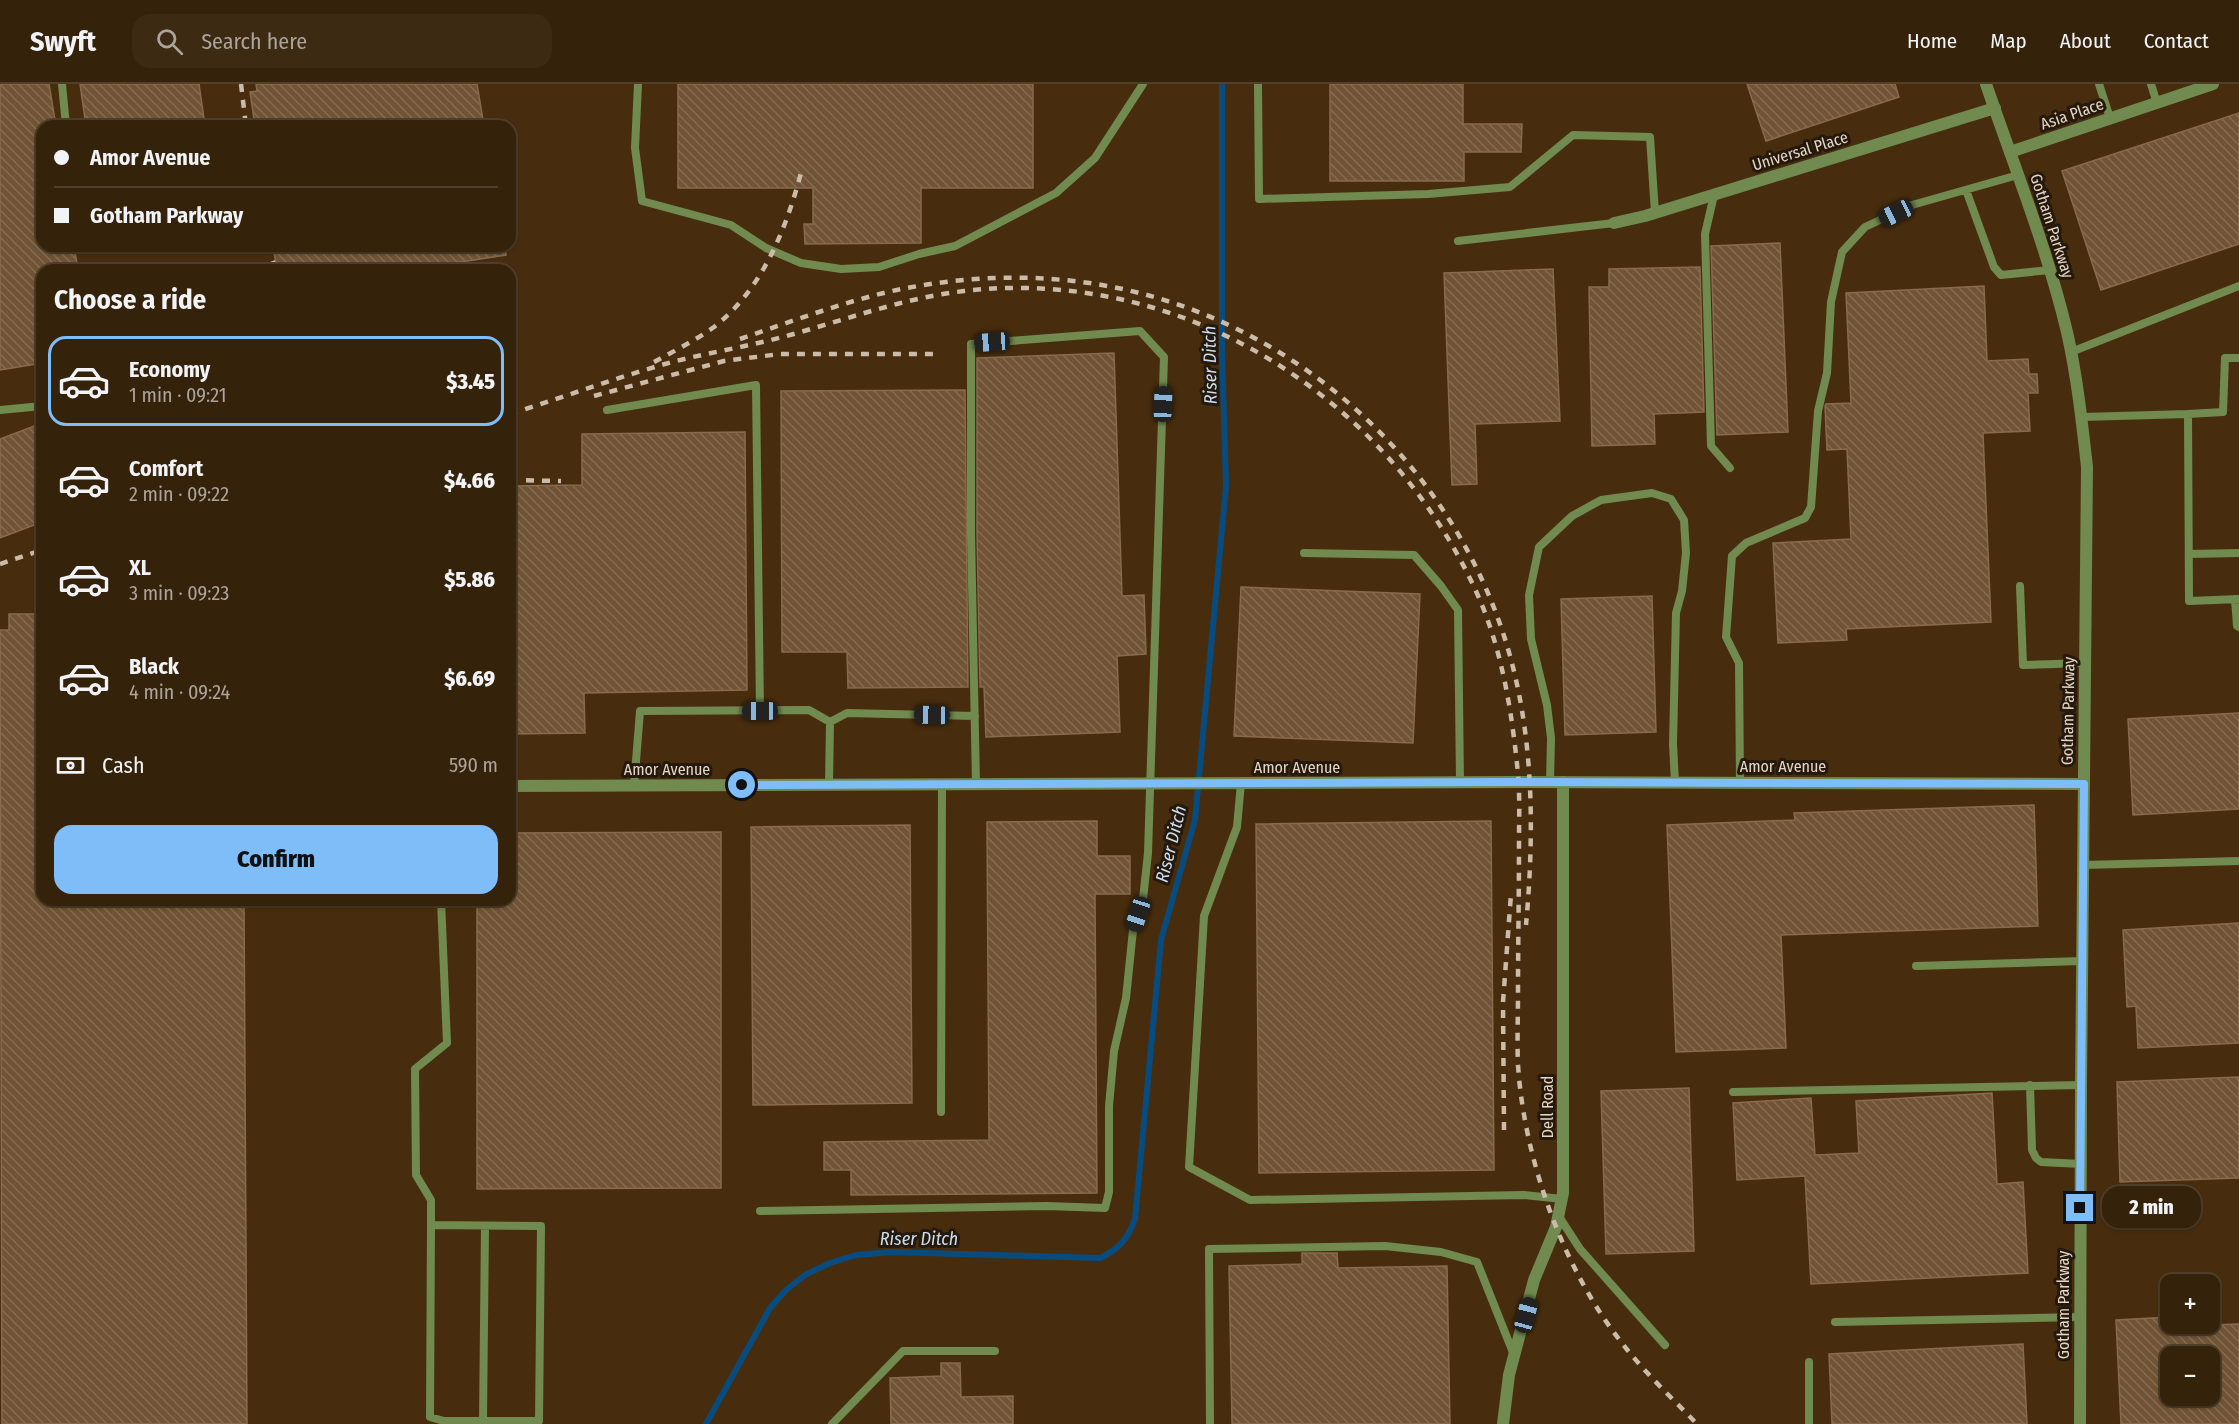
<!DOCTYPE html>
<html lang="en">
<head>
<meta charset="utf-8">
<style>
  body { margin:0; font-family:"Fira Sans Condensed",sans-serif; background:#3d2a13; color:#f1f3f6; height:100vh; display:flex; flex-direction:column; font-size:22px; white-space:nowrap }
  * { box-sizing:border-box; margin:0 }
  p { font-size:20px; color:#aaa49c }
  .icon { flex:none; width:33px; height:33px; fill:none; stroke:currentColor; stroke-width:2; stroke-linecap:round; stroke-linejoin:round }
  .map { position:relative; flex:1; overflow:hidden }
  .panel { position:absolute; left:36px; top:180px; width:480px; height:642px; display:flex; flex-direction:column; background:#35220a; border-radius:18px; box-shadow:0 2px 4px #0004,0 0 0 2px #4f3f2b }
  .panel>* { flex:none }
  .hud { position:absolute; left:36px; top:36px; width:480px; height:132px; border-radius:18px; box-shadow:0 2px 4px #0004,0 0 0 2px #4f3f2b; display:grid; align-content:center; height:132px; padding:0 18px; background:#35220a }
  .tools { position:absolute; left:2160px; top:1190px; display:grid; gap:12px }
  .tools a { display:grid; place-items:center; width:60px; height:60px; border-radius:12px; background:#35220a; box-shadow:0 2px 4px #0004,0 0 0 2px #4f3f2b; font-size:30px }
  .end { position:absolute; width:27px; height:27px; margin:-14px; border:8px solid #7fbdf9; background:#111; box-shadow:0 0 0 3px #111 }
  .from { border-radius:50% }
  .bubble { position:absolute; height:42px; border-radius:18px; background:#35220a; box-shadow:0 2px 4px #0004,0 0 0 2px #4f3f2b; font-size:20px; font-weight:800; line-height:42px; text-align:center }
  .car { position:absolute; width:18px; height:36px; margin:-18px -9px; border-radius:8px; box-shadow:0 0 4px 2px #0007; background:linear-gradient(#222 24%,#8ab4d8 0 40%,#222 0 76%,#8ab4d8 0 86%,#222 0) }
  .hud b { display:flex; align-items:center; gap:21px; height:57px; font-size:22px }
  .hud b+b { border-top:2px solid #4f3f2b }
  .hud i { width:15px; height:15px; background:#f1f3f6 }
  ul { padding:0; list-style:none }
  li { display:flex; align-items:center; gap:18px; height:90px; margin:0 12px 9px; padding:0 6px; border:3px solid transparent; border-radius:18px }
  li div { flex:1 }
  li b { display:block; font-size:22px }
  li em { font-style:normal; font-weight:800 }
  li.on { border-color:#7fbdf9 }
  li>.icon { width:54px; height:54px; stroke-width:1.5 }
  h2 { padding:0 18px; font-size:27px; line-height:72px }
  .pay { display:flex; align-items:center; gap:15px; height:66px; padding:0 18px; font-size:22px }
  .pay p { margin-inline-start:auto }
  .primary-button { display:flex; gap:12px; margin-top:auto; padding:12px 18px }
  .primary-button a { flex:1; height:69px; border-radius:18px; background:#7fbdf9; color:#111; font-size:24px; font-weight:800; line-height:69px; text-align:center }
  header { display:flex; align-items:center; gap:36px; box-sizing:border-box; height:84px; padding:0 30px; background:#35220a; border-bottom:2px solid #4f3f2b }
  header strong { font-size:28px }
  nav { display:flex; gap:33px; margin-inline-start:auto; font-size:21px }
  .search { width:420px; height:54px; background:#3d2a13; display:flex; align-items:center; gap:15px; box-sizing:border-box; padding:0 21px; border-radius:18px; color:#aaa49c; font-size:22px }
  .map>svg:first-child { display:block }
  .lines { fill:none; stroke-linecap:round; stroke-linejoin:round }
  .stream { stroke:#084c7f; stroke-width:6 }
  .building { fill:url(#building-back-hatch); stroke:#876b4c; stroke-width:1.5; fill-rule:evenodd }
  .service { stroke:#708a50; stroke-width:8 }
  .minor { stroke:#708a50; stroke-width:12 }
  .tertiary { stroke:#708a50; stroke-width:12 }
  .rail { stroke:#ccbba8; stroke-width:4.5; stroke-dasharray:8 8; stroke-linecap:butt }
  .route { stroke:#7fbdf9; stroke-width:8 }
  .labels { text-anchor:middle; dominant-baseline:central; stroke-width:6; stroke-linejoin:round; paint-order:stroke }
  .street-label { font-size:16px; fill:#e5d5c4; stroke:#24190c }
  .water-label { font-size:18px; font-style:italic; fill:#ccdff1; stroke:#24190c }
</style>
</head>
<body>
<header>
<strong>Swyft</strong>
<div class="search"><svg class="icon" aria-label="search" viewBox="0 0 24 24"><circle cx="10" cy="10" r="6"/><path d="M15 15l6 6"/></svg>Search here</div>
<nav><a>Home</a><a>Map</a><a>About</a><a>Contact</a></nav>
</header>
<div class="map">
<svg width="2239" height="1340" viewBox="0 0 2239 1340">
  <defs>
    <pattern id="building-back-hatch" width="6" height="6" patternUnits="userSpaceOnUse" patternTransform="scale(1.5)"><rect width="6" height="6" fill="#705435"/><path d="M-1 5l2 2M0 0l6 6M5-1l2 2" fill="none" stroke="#846c51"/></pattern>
  </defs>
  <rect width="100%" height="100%" fill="#472d0e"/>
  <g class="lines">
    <path class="stream" d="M706,1340L770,1224L786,1206L805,1191L830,1179L856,1171L892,1168L1100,1174C1119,1165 1128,1155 1135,1135L1161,856L1195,736L1226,402L1222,267V0"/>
  </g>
  <path class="building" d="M0,0H49L56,42H42V162H74L78,186H42V279L0,286Z
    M80,0H199L205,42H86Z
    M256,0H477L484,42H255L250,8L257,7Z
    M678,0H1033V104H921V159L805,160L804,140H813V104H678Z
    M1330,0H1463V40H1522L1521,68H1464V97H1330Z
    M1747,0H1895L1899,13L1766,57Z
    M2239,29V160L2101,206L2062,87Z
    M1780,159L1788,348L1717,351L1711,162Z
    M273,162H505L506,171L408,186H277Z
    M1700,183L1704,328L1654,330L1655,360L1592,362L1589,203H1609V185Z
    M1553,185L1560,337L1475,340L1477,400L1452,401L1444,189Z
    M1984,202L1987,277L2028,275L2029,290H2037L2038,309H2028L2030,347L1983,349L1991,538L1846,545L1847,556L1778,559L1773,459L1851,455L1847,365L1827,366L1825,322L1826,320L1851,319L1846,209Z
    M1114,269L1122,512L1144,511L1146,570L1117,572L1120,648L986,653L984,603H980L977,449V274Z
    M965,306L968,603L848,604L847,568H782L781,307Z
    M42,339V438L0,454V355Z
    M745,348L747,606L584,609L585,649L510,650V402L582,401V350Z
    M1241,503L1420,510L1413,659L1234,652Z
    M1652,512L1656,648L1565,651L1561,515Z
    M9,530H42V816H244L247,1340H2L0,546H9Z
    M2239,629V725L2133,731L2128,635Z
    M2034,721L2038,842L1781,851L1786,964L1676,968L1667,741L1795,736L1794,729Z
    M1097,737V772H1130V810H1095L1097,1109L851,1111V1086H824V1058L989,1056L987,738Z
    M1491,737L1494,1086L1259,1089L1256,740Z
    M910,741L912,1019L753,1021L751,743Z
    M721,748V1104L477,1105V816H510V749Z
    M2239,839V959L2138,964L2136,922L2127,923L2123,846Z
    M2239,993V1094L2120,1098L2117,998Z
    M1689,1004L1694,1167L1606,1170L1601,1007Z
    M1992,1009L1997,1100L2023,1098L2028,1189L1811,1200L1805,1092L1737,1096L1733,1019L1811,1014L1815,1071L1859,1069L1856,1017Z
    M1302,1169H1337L1338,1184L1447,1182L1450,1340H1232L1229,1182L1302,1180Z
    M2170,1233V1239H2209V1241L2239,1240V1340H2121L2116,1236ZM2170,1272H2210V1311H2170Z
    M2023,1260L2027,1340H1832L1829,1270Z
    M941,1279H960L961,1313L1013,1312V1340H891L890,1294L941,1292Z"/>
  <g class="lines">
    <path class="service" d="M62,0L66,42
      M638,0L635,64L642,117L731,141L766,164L801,179L841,185L879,183L919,170L955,162L1056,109L1095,74L1143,0
      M1258,0L1259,115L1428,110L1510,103L1573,51L1650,53L1655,129
      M2099,0L2110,34
      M2151,0L2157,19
      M1966,106L1994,183L2001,191L2050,186
      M1714,111L1705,150L1711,362L1730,384
      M1458,157L1614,139
      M2071,268L2239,202
      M0,326L42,322
      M607,326L756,301L760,627
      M2188,330L2223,328L2225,274H2239
      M2082,333L2188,330L2189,517L2239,515
      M1304,469L1414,471L1441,502L1458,526L1460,698
      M2189,470L2239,469
      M2020,502L2023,581L2085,579
      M2235,515L2237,542L2239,543
      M1550,698L1551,654L1547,621L1531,555L1529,511L1539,463L1572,432L1601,416L1652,409L1671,415L1684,436L1686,469L1682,507L1676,529L1673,660L1675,698
      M1241,699L1237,743L1204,832L1189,1083L1250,1116L1524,1111L1562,1115
      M1740,699L1739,579L1726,553L1732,472L1746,459L1805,434L1811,423L1818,327L1827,289L1831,218L1842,168L1865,143L1912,121L2018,91
      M829,701L830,638L847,629L975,632
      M634,702L640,627L809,626L830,638
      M2083,781L2239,777
      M1916,882L2082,877
      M2030,1001L2032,1066L2036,1074L2041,1078L2081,1080
      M1733,1008L2081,1001
      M941,1028L942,701
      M760,1127L1047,1122L1105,1124L1109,1108V1022L1114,967L1126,914L1133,846L1143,815L1148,769L1164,273L1140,247L971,260V449L976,700
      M1558,1131L1580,1165L1665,1261
      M431,1141L541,1142L539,1337H444L430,1333L431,1141V1116L416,1091L415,985L447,959L441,816
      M1835,1238L2080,1233
      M483,1337L485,1142
      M832,1340L903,1267H995
      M1210,1340L1209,1165L1385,1162L1441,1168L1477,1178L1514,1271
      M1809,1340V1278"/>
    <path class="minor" d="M2010,68L2213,0
      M1614,139L1645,132L1995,24
      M510,702L1519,698L2084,700
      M1503,1340L1509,1291L1534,1196L1556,1143L1563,1109V698"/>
    <path class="tertiary" d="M1986,0C2014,82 2047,164 2067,248C2077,292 2082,338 2087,383L2081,1001L2080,1340"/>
    <path class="rail" d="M241,0L246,42
      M267,162L276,186
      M740,255C790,238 840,219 892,207C943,196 999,191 1051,195C1255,208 1435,351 1501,543C1534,638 1535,742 1526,841
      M654,278C674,267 696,256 714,243C763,205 787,143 802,85
      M594,312L724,277L780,270H940
      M510,330C564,313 618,293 672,278C711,268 751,262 790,251C848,235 904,214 964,207C1181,182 1385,311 1475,505C1502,563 1512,628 1518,690C1520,713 1519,737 1519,760C1519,810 1518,861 1518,911C1518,934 1517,958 1518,981C1524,1075 1563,1185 1622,1259C1644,1288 1672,1314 1697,1340
      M510,396L561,397
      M0,480L42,466
      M1504,1046L1503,918L1511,810"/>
  </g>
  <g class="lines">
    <path class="route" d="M742,701L1519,698L2084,700L2080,1124"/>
  </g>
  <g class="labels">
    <g class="street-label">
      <text transform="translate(2072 30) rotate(-19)">Asia Place</text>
      <text transform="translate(1800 67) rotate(-17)">Universal Place</text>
      <text transform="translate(2052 142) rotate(72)">Gotham Parkway</text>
      <text transform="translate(2068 627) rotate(-89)">Gotham Parkway</text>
      <text x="1783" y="682">Amor Avenue</text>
      <text x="1297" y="683">Amor Avenue</text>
      <text x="667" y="685">Amor Avenue</text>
      <text transform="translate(1547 1023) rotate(-90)">Dell Road</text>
      <text transform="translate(2063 1221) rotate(-90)">Gotham Parkway</text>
    </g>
    <g class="water-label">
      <text transform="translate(1210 281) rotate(-91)">Riser Ditch</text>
      <text transform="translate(1171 760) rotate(-76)">Riser Ditch</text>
      <text x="919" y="1155">Riser Ditch</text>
    </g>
  </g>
</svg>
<div class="tools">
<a>+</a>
<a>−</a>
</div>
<i class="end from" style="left:742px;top:701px"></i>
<i class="end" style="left:2080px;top:1124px"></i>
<div class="bubble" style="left:2102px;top:1102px;width:99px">2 min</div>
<i class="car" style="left:1896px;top:129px;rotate:245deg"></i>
<i class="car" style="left:992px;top:258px;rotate:266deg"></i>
<i class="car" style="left:1163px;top:320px;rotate:2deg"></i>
<i class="car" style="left:760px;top:627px;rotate:270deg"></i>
<i class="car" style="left:932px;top:631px;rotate:271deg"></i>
<i class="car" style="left:1138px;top:830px;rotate:198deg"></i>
<i class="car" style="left:1526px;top:1231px;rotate:15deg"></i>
<div class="hud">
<b><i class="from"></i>Amor Avenue</b>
<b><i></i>Gotham Parkway</b>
</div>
<section class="panel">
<h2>Choose a ride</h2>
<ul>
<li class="on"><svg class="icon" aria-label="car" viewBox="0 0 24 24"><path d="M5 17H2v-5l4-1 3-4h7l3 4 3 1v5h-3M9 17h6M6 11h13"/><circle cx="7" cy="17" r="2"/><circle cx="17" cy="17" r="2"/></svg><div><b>Economy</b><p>1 min · 09:21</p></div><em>$3.45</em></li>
<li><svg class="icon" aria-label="car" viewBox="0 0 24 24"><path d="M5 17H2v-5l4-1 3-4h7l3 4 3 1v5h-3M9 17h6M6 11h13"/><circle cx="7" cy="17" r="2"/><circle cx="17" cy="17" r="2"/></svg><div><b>Comfort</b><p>2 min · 09:22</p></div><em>$4.66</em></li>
<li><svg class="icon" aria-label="car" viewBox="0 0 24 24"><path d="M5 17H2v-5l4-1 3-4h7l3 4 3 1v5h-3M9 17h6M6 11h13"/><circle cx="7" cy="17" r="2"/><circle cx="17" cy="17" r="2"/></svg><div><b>XL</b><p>3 min · 09:23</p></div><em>$5.86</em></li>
<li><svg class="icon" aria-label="car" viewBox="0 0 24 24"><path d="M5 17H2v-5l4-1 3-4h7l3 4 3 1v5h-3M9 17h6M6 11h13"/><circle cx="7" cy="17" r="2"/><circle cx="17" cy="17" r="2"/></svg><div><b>Black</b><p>4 min · 09:24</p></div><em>$6.69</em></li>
</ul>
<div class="pay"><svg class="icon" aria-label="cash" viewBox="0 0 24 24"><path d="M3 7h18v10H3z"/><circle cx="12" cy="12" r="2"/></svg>Cash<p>590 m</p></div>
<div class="primary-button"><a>Confirm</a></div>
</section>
</div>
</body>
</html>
